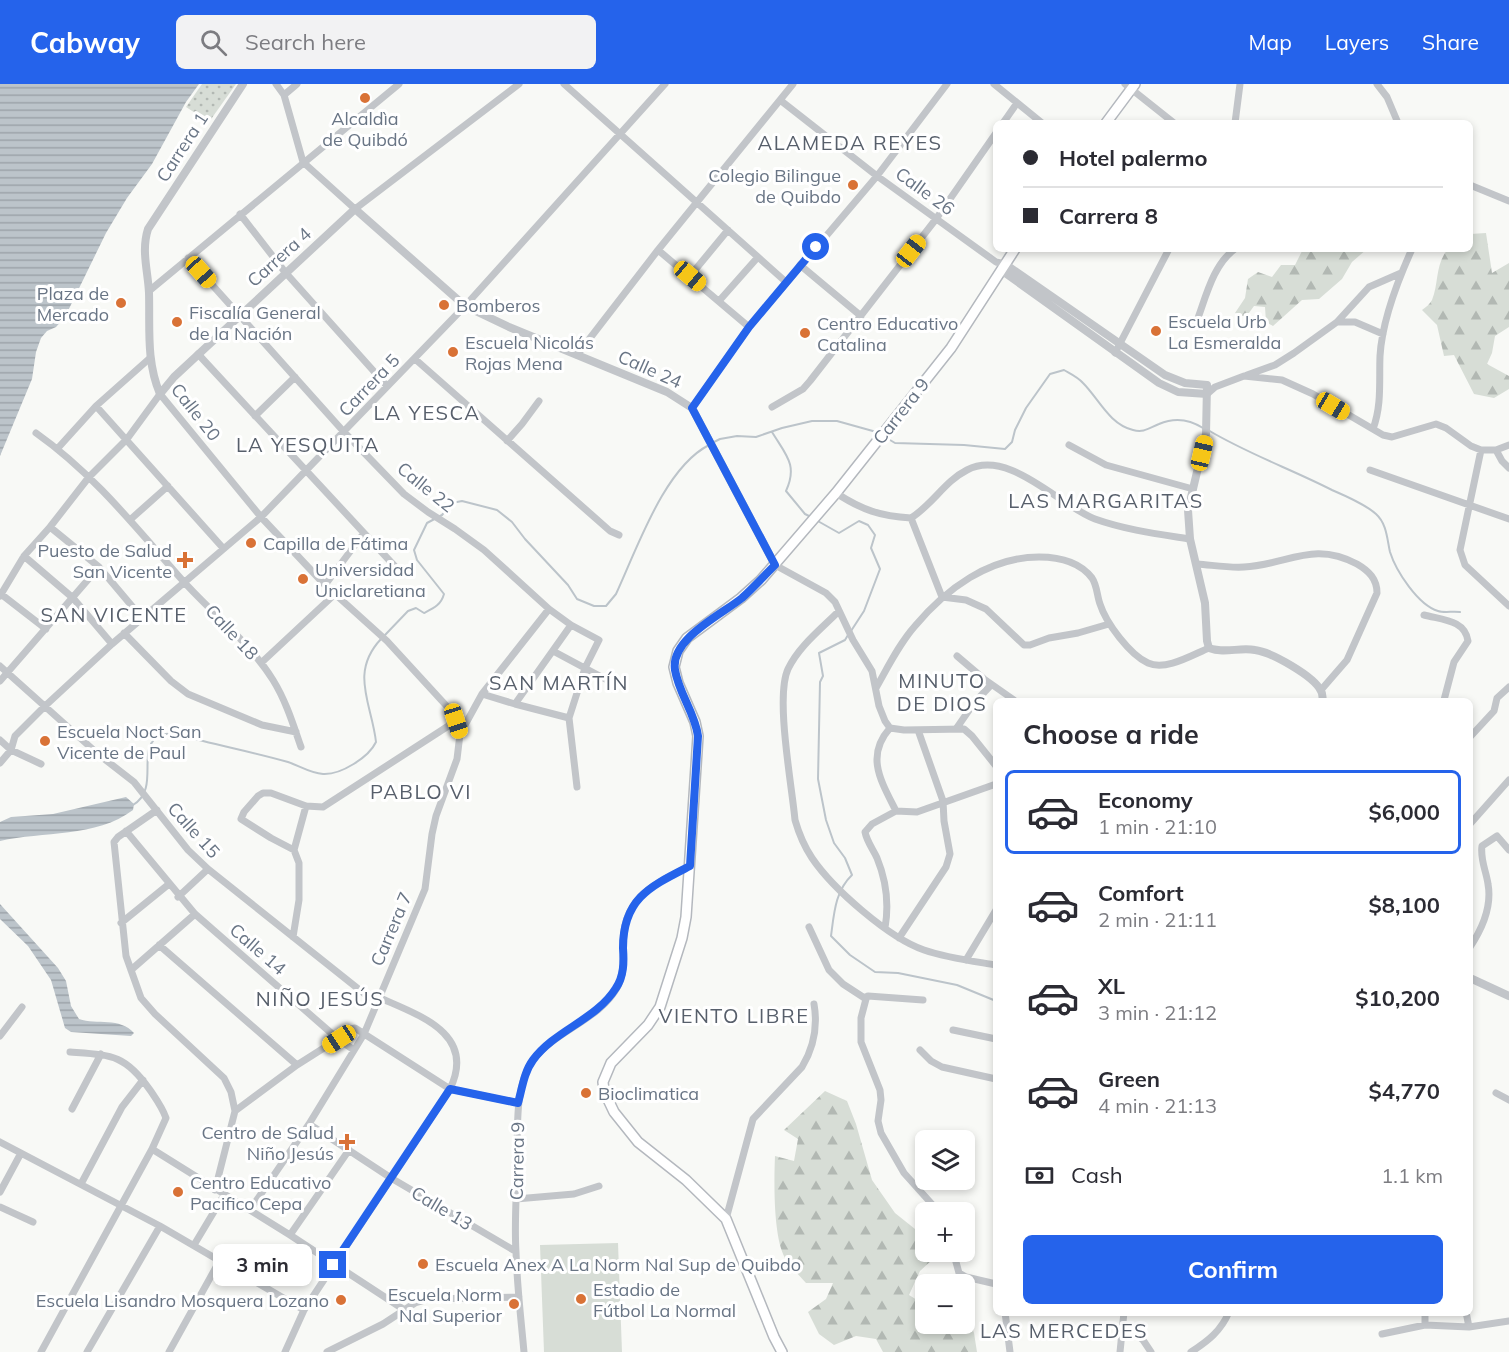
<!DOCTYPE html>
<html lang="en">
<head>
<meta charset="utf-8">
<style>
  body { margin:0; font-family:Mulish,sans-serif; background:#f2f2f3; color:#2b2b33; height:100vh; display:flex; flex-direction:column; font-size:22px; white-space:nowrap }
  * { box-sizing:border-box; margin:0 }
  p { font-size:20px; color:#7c7c81 }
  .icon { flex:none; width:33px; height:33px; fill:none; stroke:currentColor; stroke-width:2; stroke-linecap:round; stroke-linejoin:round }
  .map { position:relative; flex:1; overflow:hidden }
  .details { position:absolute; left:993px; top:614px; width:480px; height:618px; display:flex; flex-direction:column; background:#fff; border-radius:9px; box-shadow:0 3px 9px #0003 }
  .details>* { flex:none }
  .top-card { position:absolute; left:993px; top:36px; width:480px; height:132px; border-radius:9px; box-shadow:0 3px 9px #0003; display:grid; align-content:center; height:132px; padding:0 30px; background:#fff }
  .controls { position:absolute; left:915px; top:1046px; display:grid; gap:12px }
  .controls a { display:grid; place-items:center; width:60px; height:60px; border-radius:9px; background:#fff; box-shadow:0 3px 9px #0003; font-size:30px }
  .end { position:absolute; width:27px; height:27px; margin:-14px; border:8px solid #2563eb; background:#fff; box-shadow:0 0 0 3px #fff }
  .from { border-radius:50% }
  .bubble { position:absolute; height:42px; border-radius:9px; background:#fff; box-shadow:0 3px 9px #0003; font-size:20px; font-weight:700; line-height:42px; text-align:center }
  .car { position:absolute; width:18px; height:36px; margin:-18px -9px; border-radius:8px; box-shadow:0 0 4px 2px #0007; background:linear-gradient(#f5c518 24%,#345 0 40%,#f5c518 0 76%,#345 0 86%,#f5c518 0) }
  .top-card b { display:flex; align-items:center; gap:21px; height:57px; font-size:22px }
  .top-card b+b { border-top:2px solid #e1e1e2 }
  .top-card i { width:15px; height:15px; background:#2b2b33 }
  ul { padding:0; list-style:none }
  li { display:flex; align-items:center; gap:18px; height:84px; margin:0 12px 9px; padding:0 18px; border:3px solid transparent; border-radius:9px }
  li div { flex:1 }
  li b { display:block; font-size:22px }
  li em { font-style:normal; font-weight:700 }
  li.active { border-color:#2563eb }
  li>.icon { width:54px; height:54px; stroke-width:1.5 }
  h2 { padding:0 30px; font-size:27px; line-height:72px }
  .pay { display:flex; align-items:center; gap:15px; height:66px; padding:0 30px; font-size:22px }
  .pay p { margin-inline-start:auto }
  .button { display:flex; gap:12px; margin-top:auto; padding:12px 30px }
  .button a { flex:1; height:69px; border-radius:9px; background:#2563eb; color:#fff; font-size:24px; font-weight:700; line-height:69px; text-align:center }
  header { display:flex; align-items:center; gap:36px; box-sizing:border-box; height:84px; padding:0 30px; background:#2563eb; color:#fff }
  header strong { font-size:28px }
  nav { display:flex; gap:33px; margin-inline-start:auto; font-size:21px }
  .search { width:420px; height:54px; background:#f2f2f3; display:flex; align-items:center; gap:15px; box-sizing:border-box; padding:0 21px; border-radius:9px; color:#7c7c81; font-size:22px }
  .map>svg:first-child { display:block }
  .forest { fill:url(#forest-firs) }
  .park { fill:url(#park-dots) }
  .garden { fill:#d7ddd6 }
  .water { fill:url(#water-rules) }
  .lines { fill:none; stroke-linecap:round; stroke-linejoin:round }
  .stream { stroke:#bcc4ca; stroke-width:2 }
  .secondary-casing { stroke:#b4b8be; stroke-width:12 }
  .minor { stroke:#c2c5c9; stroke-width:7 }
  .tertiary { stroke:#c2c5c9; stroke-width:8 }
  .secondary { stroke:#fff; stroke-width:9 }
  .route { stroke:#2563eb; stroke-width:8 }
  .poi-dot { fill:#d97236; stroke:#fff; stroke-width:2 }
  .labels { text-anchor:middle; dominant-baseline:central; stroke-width:6; stroke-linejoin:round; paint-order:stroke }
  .poi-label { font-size:18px; fill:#697585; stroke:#fff; text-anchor:start }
  .street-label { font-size:18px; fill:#697585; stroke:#fff }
  .neighbourhood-label { font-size:20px; letter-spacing:1.5px; fill:#575f6b; stroke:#fff }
</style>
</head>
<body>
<header>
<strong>Cabway</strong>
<div class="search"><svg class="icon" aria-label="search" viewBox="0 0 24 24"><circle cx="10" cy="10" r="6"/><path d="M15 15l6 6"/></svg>Search here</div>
<nav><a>Map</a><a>Layers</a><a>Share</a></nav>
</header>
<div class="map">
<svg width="1509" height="1268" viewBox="0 0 1509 1268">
  <defs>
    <pattern id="forest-firs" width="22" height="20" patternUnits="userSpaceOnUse" patternTransform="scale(1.5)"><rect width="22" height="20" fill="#d7ddd6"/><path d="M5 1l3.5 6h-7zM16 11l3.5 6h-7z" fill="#b2b8b3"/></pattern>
    <pattern id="park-dots" width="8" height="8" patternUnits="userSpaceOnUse" patternTransform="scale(1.5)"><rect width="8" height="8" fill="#d7ddd6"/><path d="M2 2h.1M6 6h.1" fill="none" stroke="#b2b8b3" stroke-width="1.8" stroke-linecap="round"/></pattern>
    <pattern id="water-rules" width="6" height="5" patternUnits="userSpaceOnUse" patternTransform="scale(1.5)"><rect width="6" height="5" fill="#bcc4ca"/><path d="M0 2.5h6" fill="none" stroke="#9da4aa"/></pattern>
  </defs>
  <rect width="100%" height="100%" fill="#f8f9f6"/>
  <path class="forest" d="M1486,149L1492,189L1509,179V243L1495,252L1492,269L1487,280L1509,292V305L1494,314L1474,310L1454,271L1444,272L1437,241L1422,226C1426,223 1430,220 1432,216C1439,199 1435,180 1448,165H1470V150Z
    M1303,165H1367L1352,178L1342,195L1319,215L1302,216L1273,242L1266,238L1265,223L1254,222L1246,233L1235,229L1245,214L1248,195L1258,188L1272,193L1281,181H1295Z
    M825,1007L847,1017L856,1040L872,1096L895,1129L925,1153L926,1167H938L933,1175L920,1187L909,1211L925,1221L926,1239H964L965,1224L974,1249L977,1268H883L876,1255L856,1252L834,1261L819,1250L808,1228L826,1215L833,1199H806C799,1191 790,1183 785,1174C773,1153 774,1096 775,1072L794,1077L798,1055L784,1046Z"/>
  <path class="park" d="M202,0H236L209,38L186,23Z"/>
  <path class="garden" d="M618,1159L622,1268H544L540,1161Z"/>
  <path class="water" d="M0,0H199L186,18L152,80L127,114L106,149L65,233L56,243L47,247L41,254L36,268L32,295L0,372Z
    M126,713L134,720L133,726C96,754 43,747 0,757V738L11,733L53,730Z
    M0,820L58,884L66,897L71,922L79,935C97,941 120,933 134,949L131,952L71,948L65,944L51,896L28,862L0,835Z"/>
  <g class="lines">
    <path class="stream" d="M1208,346C1248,370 1291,385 1332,406C1346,412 1365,420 1376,430C1387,440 1387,455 1390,468C1396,487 1418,521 1438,527C1444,529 1453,527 1460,528
      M772,348C786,371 798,381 786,407L805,430L811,433
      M885,353L895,359L964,361L1005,365L1012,358L1015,346L1026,324L1050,290L1064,286C1071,290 1078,293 1083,299C1099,315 1109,340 1133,346C1144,349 1149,344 1159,340C1175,333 1189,335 1203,344
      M714,358L720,355L737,352L756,353L782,344L812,337H837L880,349
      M816,436L839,449L859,437L868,441L875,451L871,464L880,485L864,527L851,547
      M385,551L408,527L416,524L424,529C434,524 441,521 444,510L417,476L414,466L427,439L442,431L452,419L462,417L497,426L512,438L525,455L568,501L577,515L594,522H606L616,510C637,465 664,384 709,361
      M848,551L845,556L819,569L823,592L820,598L818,695L826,736L834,759L845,774L852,791C835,807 834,830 831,852L850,871L875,888L898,889L957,901L996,917
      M133,721C162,704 133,661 162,651C174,647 190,654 203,657C231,664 260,670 288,678C300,682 310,689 323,690C341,691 369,673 376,658C372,620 349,589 381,555"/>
    <g class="secondary-casing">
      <path id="secondary" d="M1106,39L1135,0
        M782,1268L774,1253L726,1135L686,1096L638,1058L614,1028L604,1007L603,998L611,979L648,941L660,923L682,854L686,833L698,652L695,638L678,599L674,583L678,567L687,554L741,514L761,496L836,409L951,264L1015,165"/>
    </g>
    <path class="minor" d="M276,0L284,11L303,78L355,125L519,0
      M564,0L786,198
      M994,0L1042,39
      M1125,0L1174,39
      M1377,0L1387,13L1398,39
      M284,11L297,0
      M780,16L877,92L996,178L1005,180
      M1003,39L1017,19
      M1235,39L1240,0
      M1470,101L1509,117
      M240,130L285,188L387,302
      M658,166L749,243
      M188,174L344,348L404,410L428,428L455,445L484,466L549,525L571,541L599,556L585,584L569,634L577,703
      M800,181L861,232
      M690,192L728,146
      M149,207L399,0
      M719,217L758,173
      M1337,238L1369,203L1401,189
      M1195,242C1205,217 1212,181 1235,165
      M1115,269L1169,165
      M198,270L402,490
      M577,271L658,166L793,0
      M415,275L610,447L619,451
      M1247,291L1275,281L1294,269L1337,238H1355L1383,250
      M1207,310L1215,303L1244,292L1282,296L1313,310L1383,351L1392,353L1436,340L1446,344L1471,362L1481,366H1496L1509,361
      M96,322L223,464
      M772,323L803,305L810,297L936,135L996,49
      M692,324L749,243L877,92L947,0
      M255,332L295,293
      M1373,345C1382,321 1379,297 1380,272C1382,237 1398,196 1412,165
      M36,349C94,390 137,445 184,498C213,530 250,559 273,596C286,617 293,640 301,663
      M507,357L522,340L539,317
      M1069,361L1106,381L1193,405
      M58,364L96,322L150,274
      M1481,366L1460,466L1465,481L1509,522
      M1496,366L1502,377L1509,384
      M1370,386L1509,435
      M836,409C862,426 880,432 911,434C932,421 945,397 967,386C1009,364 1058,421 1095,435C1126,446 1158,450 1190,455
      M911,434L942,513L966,516L986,525L1024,561H1030L1049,554L1078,549L1109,540
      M131,435L168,402
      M50,443L99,483L142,534
      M24,472L73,514L112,560
      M1197,480C1212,481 1228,484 1244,483C1287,481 1313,456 1357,480C1369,487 1377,495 1377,509L1347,576L1321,606
      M775,481L826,509L835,518L853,556L872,587L879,622L885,637L890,644L904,646L964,645L972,652L996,682
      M325,501L364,449
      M1,510L46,545
      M0,512L24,472L50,443L89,393L127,355L160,310L261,433L325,501L387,557L453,629L460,650
      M839,527C821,545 799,562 788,585C775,613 792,702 795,736C799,750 804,762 812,774C833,805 889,854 924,866C947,874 972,877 996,881
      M1424,531C1443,536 1465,536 1468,557L1454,578L1444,616
      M124,549L171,597L188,610L262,641L296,648
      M553,567L609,597
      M957,572L984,595L1014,616
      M261,579L335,510
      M0,582L98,670L134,698L188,766L208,785L376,919
      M0,597L99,483
      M876,604C888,583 899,560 915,542C946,505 989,473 1039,473C1059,473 1079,477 1092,494C1097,501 1097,512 1100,520C1106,539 1130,571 1148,579C1166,587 1192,571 1209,564
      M482,610L515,620L569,634
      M515,620L571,541
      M890,644C865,672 881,697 896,727L917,728L996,700
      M956,645L974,619L991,601
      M1470,653L1494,627L1497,614L1509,603
      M0,656L11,666L41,680
      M0,679L11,666L15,652L45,622L112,560L261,433L465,222L665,0
      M157,726L118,753L114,758L126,872L141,914L155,930L224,994L231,1008L235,1027
      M1470,740L1509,696
      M126,747L195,830L338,955L351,945L355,944L450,1005L518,1019
      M294,766L271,754L241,735L244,728L258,712L263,709H271L306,722L323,723L456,637
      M178,813L208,785
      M121,839L169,800
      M809,843L829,886L843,900L866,915L861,934V958L880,1006L881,1016L878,1037L881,1049L904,1089L939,1128
      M885,844C889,821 886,796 877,774C873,765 867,758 865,748L872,740L896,727
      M293,853L299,816V779L294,766L306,722
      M899,854L946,783L950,770L944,737L943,717L918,646
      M159,861L297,981
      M1470,863C1482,845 1492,822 1488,800C1486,786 1480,776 1482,762L1497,752L1509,766
      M966,876L996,826
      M131,886L195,830
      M864,914L868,912L923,916
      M953,946L996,955
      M0,952L22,923
      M920,966L931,977L942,983L996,995
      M1496,1009L1509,1016
      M72,1025L101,970
      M309,1040L391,1094L515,1167
      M0,1058L160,1142L304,1226
      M152,1065L290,1151L403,1225
      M81,1100L122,1023L143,996
      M215,1106L235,1027L297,981L338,955L354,966
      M0,1108L21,1069
      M516,1115L574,1110L599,1102
      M0,1123L33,1138
      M250,1126L309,1040L364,950L425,805L432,750L436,732L457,675L460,650L482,610L549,525
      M726,1135L753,1035L802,983C814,963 818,943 814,920
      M290,1151L349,1066
      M194,1161L224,1111
      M953,1167L959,1189L966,1193L996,1200
      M1005,1228L1010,1268
      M1425,1228V1241
      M1466,1228L1469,1243
      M1124,1240L1143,1256L1151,1268
      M1382,1250L1425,1241L1469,1243L1509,1237
      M41,1268L152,1065L166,1034C162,1023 156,1015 150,1006C125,970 111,971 70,968
      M87,1268L160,1142
      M169,1268L220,1176
      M285,1268L304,1226L450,1005C477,949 418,931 378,913
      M327,1268L383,1240L415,1219L429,1215L519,1213
      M524,1268C521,1235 517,1202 516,1168C514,1138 517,1108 517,1078C518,1047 514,1002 533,976C556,946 600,936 618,902C625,888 623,873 623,858C624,812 655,800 690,782
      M1120,1268L1124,1228
      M1191,1268C1208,1257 1221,1247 1229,1228"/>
    <path class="tertiary" d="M243,0L148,145C141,167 148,187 149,209C150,244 146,277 160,310L174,293L355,125L465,222L509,243L667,308L692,324L775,481
      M1005,180L1165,291L1185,299L1207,301L1206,350L1188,426L1190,455L1205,519L1207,557L1209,564C1225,570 1239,563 1255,566C1271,568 1314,592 1321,607C1323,610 1322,613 1323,616
      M1001,186L1159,299L1178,308L1207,310
      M1470,894L1509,912"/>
    <use href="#secondary" class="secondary"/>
  </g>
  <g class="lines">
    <path class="route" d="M333,1181L450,1005L518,1019C522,1005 524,988 533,976C555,946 596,936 616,904C624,892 624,878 623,864C623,814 651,802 690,782L698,652C695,629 679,610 675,586C670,555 721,531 742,514C753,504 764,492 775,481L692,324L749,243L816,163"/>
  </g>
  <g class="poi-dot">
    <circle cx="365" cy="14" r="6"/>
    <circle cx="853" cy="101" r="6"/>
    <circle cx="121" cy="219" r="6"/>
    <circle cx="444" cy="221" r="6"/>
    <circle cx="177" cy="238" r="6"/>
    <circle cx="1156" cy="247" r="6"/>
    <circle cx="805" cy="249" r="6"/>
    <circle cx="453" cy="268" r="6"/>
    <circle cx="251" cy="459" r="6"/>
    <path d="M182 467h6v6h6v6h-6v6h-6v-6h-6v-6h6z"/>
    <circle cx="303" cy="495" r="6"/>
    <circle cx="45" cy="657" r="6"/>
    <circle cx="586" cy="1009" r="6"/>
    <path d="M344 1049h6v6h6v6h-6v6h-6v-6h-6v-6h6z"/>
    <circle cx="178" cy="1108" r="6"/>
    <circle cx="423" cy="1180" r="6"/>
    <circle cx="581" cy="1215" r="6"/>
    <circle cx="341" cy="1216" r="6"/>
    <circle cx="514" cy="1220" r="6"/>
  </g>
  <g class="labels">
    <g class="poi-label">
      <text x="365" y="34" text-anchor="middle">Alcaldìa<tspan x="365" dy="21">de Quibdó</tspan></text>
      <text x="841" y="91" text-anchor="end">Colegio Bilingue<tspan x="841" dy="21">de Quibdo</tspan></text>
      <text x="109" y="209" text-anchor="end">Plaza de<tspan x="109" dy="21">Mercado</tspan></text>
      <text x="456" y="221">Bomberos</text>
      <text x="189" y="228">Fiscalía General<tspan x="189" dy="21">de la Nación</tspan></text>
      <text x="1168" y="237">Escuela Urb<tspan x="1168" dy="21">La Esmeralda</tspan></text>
      <text x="817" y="239">Centro Educativo<tspan x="817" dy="21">Catalina</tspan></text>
      <text x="465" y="258">Escuela Nicolás<tspan x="465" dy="21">Rojas Mena</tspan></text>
      <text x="263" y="459">Capilla de Fátima</text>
      <text x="172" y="466" text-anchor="end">Puesto de Salud<tspan x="172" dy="21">San Vicente</tspan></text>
      <text x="315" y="485">Universidad<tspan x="315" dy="21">Uniclaretiana</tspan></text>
      <text x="57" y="647">Escuela Noct San<tspan x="57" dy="21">Vicente de Paul</tspan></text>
      <text x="598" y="1009">Bioclimatica</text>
      <text x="334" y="1048" text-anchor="end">Centro de Salud<tspan x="334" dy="21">Niño Jesús</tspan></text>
      <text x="190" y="1098">Centro Educativo<tspan x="190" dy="21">Pacifico Cepa</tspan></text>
      <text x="435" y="1180">Escuela Anex A La Norm Nal Sup de Quibdo</text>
      <text x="593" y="1205">Estadio de<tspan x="593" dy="21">Fútbol La Normal</tspan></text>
      <text x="502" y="1210" text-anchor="end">Escuela Norm<tspan x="502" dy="21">Nal Superior</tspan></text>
      <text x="329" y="1216" text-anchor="end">Escuela Lisandro Mosquera Lozano</text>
    </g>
    <g class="street-label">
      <text transform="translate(182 63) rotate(-57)">Carrera 1</text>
      <text transform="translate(925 107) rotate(36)">Calle 26</text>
      <text transform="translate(279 173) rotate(-42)">Carrera 4</text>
      <text transform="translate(650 285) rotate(24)">Calle 24</text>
      <text transform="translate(369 301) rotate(-46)">Carrera 5</text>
      <text transform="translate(901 327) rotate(-52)">Carrera 9</text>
      <text transform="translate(196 328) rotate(52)">Calle 20</text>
      <text transform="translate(426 403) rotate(39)">Calle 22</text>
      <text transform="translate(232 548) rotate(47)">Calle 18</text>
      <text transform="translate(194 746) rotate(48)">Calle 15</text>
      <text transform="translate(391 845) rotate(-67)">Carrera 7</text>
      <text transform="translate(258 865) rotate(41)">Calle 14</text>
      <text transform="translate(517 1077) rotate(-89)">Carrera 9</text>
      <text transform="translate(442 1124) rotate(31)">Calle 13</text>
    </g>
    <g class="neighbourhood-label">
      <text x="850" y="58">ALAMEDA REYES</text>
      <text x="427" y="328">LA YESCA</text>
      <text x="308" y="360">LA YESQUITA</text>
      <text x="1106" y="416">LAS MARGARITAS</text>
      <text x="114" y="530">SAN VICENTE</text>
      <text x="942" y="596">MINUTO<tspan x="942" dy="23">DE DIOS</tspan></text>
      <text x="559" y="598">SAN MARTÍN</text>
      <text x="421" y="707">PABLO VI</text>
      <text x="320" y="914">NIÑO JESÚS</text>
      <text x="734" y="931">VIENTO LIBRE</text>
      <text x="1064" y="1246">LAS MERCEDES</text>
    </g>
  </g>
</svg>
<div class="controls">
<a><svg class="icon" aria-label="layers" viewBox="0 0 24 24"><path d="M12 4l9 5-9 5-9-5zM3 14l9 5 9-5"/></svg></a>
<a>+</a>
<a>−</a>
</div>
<i class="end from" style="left:816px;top:163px"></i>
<i class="end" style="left:333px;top:1181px"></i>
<div class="bubble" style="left:213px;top:1160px;width:99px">3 min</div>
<i class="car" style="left:911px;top:167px;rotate:38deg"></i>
<i class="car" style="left:201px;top:188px;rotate:138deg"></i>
<i class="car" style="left:690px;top:192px;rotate:130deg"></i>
<i class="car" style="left:1333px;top:322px;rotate:121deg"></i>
<i class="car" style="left:1202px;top:369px;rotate:13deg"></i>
<i class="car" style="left:456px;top:637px;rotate:162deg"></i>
<i class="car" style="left:339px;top:955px;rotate:237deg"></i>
<div class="top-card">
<b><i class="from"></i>Hotel palermo</b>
<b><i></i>Carrera 8</b>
</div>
<section class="details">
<h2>Choose a ride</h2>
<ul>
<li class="active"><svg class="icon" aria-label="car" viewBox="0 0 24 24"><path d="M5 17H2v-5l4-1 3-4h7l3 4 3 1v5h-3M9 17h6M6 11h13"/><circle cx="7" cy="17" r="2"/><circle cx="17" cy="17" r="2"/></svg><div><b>Economy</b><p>1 min · 21:10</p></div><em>$6,000</em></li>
<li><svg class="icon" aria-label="car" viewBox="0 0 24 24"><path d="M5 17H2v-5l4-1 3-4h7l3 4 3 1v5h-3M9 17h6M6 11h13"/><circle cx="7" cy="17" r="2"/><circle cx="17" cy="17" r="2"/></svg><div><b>Comfort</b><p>2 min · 21:11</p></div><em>$8,100</em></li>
<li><svg class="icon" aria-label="car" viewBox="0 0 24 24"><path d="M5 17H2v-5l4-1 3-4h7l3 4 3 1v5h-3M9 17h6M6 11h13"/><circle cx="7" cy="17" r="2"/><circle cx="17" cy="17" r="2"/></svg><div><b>XL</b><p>3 min · 21:12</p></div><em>$10,200</em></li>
<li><svg class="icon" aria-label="car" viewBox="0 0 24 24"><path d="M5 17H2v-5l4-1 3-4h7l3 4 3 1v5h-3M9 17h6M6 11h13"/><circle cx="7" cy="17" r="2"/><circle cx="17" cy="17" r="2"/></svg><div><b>Green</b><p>4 min · 21:13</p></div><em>$4,770</em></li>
</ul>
<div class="pay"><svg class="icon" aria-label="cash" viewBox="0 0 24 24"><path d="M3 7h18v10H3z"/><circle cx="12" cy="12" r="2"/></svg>Cash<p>1.1 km</p></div>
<div class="button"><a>Confirm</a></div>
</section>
</div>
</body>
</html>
